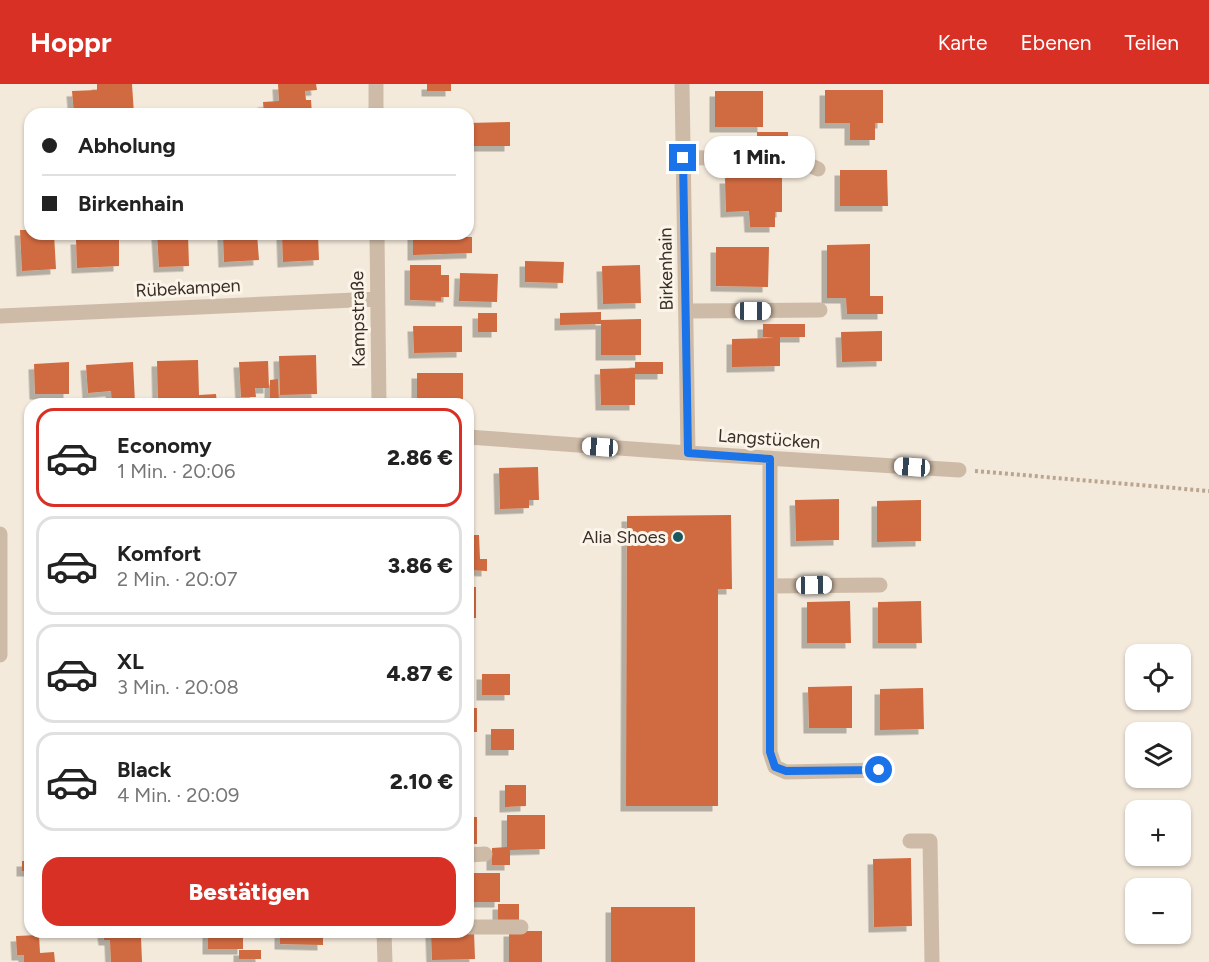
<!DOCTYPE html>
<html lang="de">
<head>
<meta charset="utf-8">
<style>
  body { margin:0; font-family:Figtree,sans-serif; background:#f2f2f2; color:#222; height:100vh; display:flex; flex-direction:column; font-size:22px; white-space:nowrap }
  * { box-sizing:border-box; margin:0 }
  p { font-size:20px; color:#767676 }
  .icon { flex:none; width:33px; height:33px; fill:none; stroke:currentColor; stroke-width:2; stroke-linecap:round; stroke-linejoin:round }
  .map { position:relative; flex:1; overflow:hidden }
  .drawer { position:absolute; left:24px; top:314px; width:450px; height:540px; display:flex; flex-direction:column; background:#fff; border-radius:18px; box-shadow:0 2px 4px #0004 }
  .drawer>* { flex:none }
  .guide { position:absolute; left:24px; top:24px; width:450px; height:132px; border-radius:18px; box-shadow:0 2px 4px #0004; display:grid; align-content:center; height:132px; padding:0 18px; background:#fff }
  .controls { position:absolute; left:1125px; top:560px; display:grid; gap:12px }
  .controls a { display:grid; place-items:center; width:66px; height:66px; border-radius:12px; background:#fff; box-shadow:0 2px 4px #0004; font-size:30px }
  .end { position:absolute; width:27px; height:27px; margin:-14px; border:8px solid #1a73e8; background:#fff; box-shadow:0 0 0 3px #fff }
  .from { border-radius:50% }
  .bubble { position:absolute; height:42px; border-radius:18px; background:#fff; box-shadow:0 2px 4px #0004; font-size:20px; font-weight:800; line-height:42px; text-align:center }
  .car { position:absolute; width:18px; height:36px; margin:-18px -9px; border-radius:8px; box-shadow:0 0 4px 2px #0007; background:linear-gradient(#fff 24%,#345 0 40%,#fff 0 76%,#345 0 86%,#fff 0) }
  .guide b { display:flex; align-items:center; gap:21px; height:57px; font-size:22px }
  .guide b+b { border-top:2px solid #e0e0e0 }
  .guide i { width:15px; height:15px; background:#222 }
  ul { padding:10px 0 0; list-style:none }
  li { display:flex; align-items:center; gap:18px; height:99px; margin:0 12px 9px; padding:0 6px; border:3px solid #e0e0e0; border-radius:18px }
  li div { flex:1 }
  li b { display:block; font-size:22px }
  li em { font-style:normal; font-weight:800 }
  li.on { border-color:#d93025 }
  li>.icon { width:54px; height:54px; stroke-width:1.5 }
  .primary-button { display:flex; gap:12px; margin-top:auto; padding:12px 18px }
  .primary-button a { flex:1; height:69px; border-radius:18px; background:#d93025; color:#fff; font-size:24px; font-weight:800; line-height:69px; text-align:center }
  header { display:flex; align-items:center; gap:36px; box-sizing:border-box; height:84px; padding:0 30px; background:#d93025; color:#fff }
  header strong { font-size:28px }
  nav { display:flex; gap:33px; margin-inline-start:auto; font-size:21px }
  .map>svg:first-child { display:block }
  .building { fill:#d06a3f; filter:url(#shadow) }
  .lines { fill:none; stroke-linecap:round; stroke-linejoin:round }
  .path { stroke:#baa591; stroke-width:4; stroke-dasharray:3 3; stroke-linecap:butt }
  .minor { stroke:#cebba7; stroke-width:15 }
  .route { stroke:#1a73e8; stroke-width:8 }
  .poi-dot { fill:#1a575f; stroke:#fbf4e9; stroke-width:2 }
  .labels { text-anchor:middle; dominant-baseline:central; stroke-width:6; stroke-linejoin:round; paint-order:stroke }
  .street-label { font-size:18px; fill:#3a2f28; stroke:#fbf4e9 }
  .poi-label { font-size:18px; fill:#3a2f28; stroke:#fbf4e9; text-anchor:end }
</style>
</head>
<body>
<header>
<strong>Hoppr</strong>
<nav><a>Karte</a><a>Ebenen</a><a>Teilen</a></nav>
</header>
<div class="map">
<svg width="1209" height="878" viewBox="0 0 1209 878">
  <defs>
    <filter id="shadow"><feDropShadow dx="-5.5" dy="5.5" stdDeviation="0" flood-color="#0004"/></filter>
  </defs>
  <rect width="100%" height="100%" fill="#f4eadc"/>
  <path class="building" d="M97,0H132L134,30H74L72,7L97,6Z
    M278,0H316L317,6L305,7L306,16H311L312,30H264L263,18L279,17Z
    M427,0H451V7H427Z
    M825,6H883V39H875V56H850V39H825Z
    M715,7H763V43H715Z
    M510,38V62H468V39Z
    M757,48H788V65H757Z
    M840,86H887L888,122H840Z
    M725,94H782V128H775V143H750L749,127L726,128Z
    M20,146H30V150H54L56,185L22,187Z
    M85,150H107V154L119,153V182L77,184L76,155H85Z
    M157,150H188L189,182L159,183Z
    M223,150H257L259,176L224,178Z
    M282,150H318L319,176L283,178Z
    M413,150H442V153H472V169L413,171Z
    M870,160V212H883V230H847L846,214H827V161Z
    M716,163H769L768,203L716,202Z
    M525,177L564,178L563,199L525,198Z
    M410,181H441V191H449V213H441V217L410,216Z
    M640,181L641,219L603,220L602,182Z
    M460,189L498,190L497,218L459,217Z
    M601,228V236L641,235V271H601V240L560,241V229Z
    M478,229H497V248H478Z
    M763,240H805V253H780V282L732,283V255L775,254L763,253Z
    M413,242H462V268L414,269Z
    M882,247V277L842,278L841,248Z
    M316,271L317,310L280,311L279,272Z
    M198,276L199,311L216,310L217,320H195V318L158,319L157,277Z
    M268,277L269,304H255L256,313H241L239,278Z
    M69,278V310H35L34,280Z
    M133,278L135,319L112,320L111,307L88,309L86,281Z
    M635,278H663V290H635V321H601L600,285L635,284Z
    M417,289H463V320H417Z
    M278,295L279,318H270V296Z
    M538,383L539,416H529V424L500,425L499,384Z
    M839,415V456L796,457L795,416Z
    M921,416V457L877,458V417Z
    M731,431L732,505H718V722H626L627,432Z
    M468,451H479L480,475H487V487L468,486Z
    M468,503H476V534H468Z
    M850,517L851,559H807V518Z
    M921,517L922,559H878V518Z
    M482,590H510V611H482Z
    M852,602V644H809L808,603Z
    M923,604L924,645L880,646V605Z
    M468,624H477V648H468Z
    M491,645H514V666H491Z
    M505,701H526V722L505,723Z
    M507,731H545V765L510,766V781H492V764L507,763Z
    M468,733H477V760H468Z
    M911,774L912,842L874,843L873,775Z
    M22,777H30V787H22Z
    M468,789H500V818H468Z
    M498,820H519V837H498Z
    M611,823H695V878H611Z
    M509,847H542V878H509Z
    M103,848H126V853H141L142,878H111L110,856H104Z
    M208,848H243V865H208Z
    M280,848H323V861L280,860Z
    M431,848H474L475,875L432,876Z
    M39,851L40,869L54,868L55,878H24V871H17L16,852Z
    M239,866H261V875H239Z"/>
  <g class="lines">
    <path class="path" d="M975,387L1209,407"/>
    <path class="minor" d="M376,0V30
      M682,0L688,369
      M683,74L792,73L818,85
      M377,150L379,320
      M686,227L820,226
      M0,232L377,215
      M468,353L688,369L959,386
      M770,374V668L775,683L786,688L879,686
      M0,450V571
      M770,502L880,501
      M910,757H930L932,878
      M468,771L485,770
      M468,843H521
      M384,848L385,878"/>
  </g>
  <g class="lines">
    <path class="route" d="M683,74L688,369L770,375V668L775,683L786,687L879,686"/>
  </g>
  <circle class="poi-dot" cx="678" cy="453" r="6"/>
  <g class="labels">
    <g class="street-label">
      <text transform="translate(666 185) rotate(-91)">Birkenhain</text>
      <text transform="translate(188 204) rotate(-3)">Rübekampen</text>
      <text transform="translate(358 235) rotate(-91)">Kampstraße</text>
      <text transform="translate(769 355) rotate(4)">Langstücken</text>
    </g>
    <g class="poi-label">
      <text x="666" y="453">Alia Shoes</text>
    </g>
  </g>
</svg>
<div class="controls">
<a><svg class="icon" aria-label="locate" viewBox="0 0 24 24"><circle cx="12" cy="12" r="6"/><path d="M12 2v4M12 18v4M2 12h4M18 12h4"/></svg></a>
<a><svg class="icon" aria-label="layers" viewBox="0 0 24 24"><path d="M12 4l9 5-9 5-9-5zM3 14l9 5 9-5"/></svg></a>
<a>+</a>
<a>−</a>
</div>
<i class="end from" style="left:879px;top:686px"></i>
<i class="end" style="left:683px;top:74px"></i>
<div class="bubble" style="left:704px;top:52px;width:111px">1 Min.</div>
<i class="car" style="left:753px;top:227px;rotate:90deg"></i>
<i class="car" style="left:600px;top:363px;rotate:274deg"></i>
<i class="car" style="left:912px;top:383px;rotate:274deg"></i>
<i class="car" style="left:814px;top:501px;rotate:89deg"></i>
<div class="guide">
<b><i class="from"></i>Abholung</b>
<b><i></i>Birkenhain</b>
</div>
<section class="drawer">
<ul>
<li class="on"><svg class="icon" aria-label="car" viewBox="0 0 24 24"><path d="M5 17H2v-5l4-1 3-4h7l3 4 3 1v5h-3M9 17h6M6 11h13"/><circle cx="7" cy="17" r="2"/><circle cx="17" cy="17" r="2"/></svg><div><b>Economy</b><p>1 Min. · 20:06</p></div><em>2.86 €</em></li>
<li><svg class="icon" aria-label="car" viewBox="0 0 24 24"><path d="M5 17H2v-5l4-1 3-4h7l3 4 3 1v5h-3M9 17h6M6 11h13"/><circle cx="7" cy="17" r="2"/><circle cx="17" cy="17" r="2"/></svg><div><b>Komfort</b><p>2 Min. · 20:07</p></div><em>3.86 €</em></li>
<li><svg class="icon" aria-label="car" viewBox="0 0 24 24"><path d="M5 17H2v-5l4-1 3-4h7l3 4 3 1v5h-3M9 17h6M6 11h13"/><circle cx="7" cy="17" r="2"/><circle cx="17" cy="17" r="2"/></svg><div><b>XL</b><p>3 Min. · 20:08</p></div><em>4.87 €</em></li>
<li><svg class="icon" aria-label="car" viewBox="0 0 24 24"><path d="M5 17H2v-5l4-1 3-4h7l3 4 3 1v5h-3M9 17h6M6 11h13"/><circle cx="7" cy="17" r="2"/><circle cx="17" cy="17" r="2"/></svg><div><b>Black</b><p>4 Min. · 20:09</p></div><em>2.10 €</em></li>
</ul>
<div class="primary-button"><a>Bestätigen</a></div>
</section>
</div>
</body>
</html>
